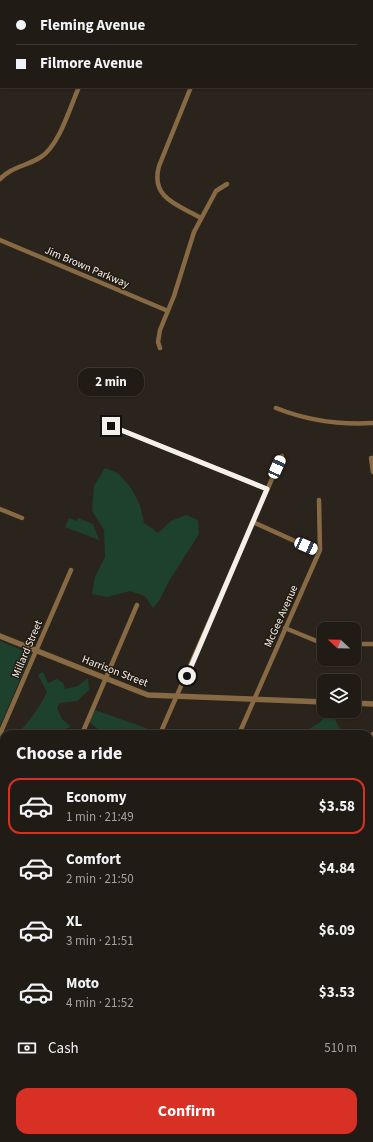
<!DOCTYPE html>
<html lang="en">
<head>
<meta charset="utf-8">
<style>
  body { margin:0; font-family:"Source Sans 3",sans-serif; background:#28241e; color:#f1f3f6; height:100vh; display:flex; flex-direction:column; font-size:15px; white-space:nowrap }
  * { box-sizing:border-box; margin:0 }
  p { font-size:13px; color:#a2a1a0 }
  .icon { flex:none; width:22px; height:22px; fill:none; stroke:currentColor; stroke-width:2; stroke-linecap:round; stroke-linejoin:round }
  .map { position:relative; flex:1; overflow:hidden }
  .side { position:absolute; left:0px; top:730px; width:373px; height:412px; display:flex; flex-direction:column; background:#201b15; border-radius:12px 12px 0 0; box-shadow:0 1px 3px #0004,0 0 0 1px #3d3934 }
  .side>* { flex:none }
  .hud { position:absolute; left:0px; top:0px; width:373px; height:88px; box-shadow:0 1px 3px #0004,0 0 0 1px #3d3934; display:grid; align-content:center; height:88px; padding:0 16px; background:#201b15 }
  .needle { width:26px; rotate:292deg }
  .buttons { position:absolute; left:317px; top:622px; display:grid; gap:8px }
  .buttons a { display:grid; place-items:center; width:44px; height:44px; border-radius:8px; background:#201b15; box-shadow:0 1px 3px #0004,0 0 0 1px #3d3934; font-size:20px }
  .end { position:absolute; width:18px; height:18px; margin:-9px; border:5px solid #f4efe9; background:#111; box-shadow:0 0 0 2px #111 }
  .from { border-radius:50% }
  .bubble { position:absolute; height:28px; border-radius:12px; background:#201b15; box-shadow:0 1px 3px #0004,0 0 0 1px #3d3934; font-size:13px; font-weight:700; line-height:28px; text-align:center }
  .car { position:absolute; width:12px; height:24px; margin:-12px -6px; border-radius:5px; box-shadow:0 0 3px 1px #0007; background:linear-gradient(#fff 24%,#345 0 40%,#fff 0 76%,#345 0 86%,#fff 0) }
  .hud b { display:flex; align-items:center; gap:14px; height:38px; font-size:15px }
  .hud b+b { border-top:1px solid #3d3934 }
  .hud i { width:10px; height:10px; background:#f1f3f6 }
  ul { padding:0; list-style:none }
  li { display:flex; align-items:center; gap:12px; height:56px; margin:0 8px 6px; padding:0 8px; border:2px solid transparent; border-radius:12px }
  li div { flex:1 }
  li b { display:block; font-size:15px }
  li em { font-style:normal; font-weight:700 }
  li.current { border-color:#d93025 }
  li>.icon { width:36px; height:36px; stroke-width:1.5 }
  h2 { padding:0 16px; font-size:18px; line-height:48px }
  .pay { display:flex; align-items:center; gap:10px; height:44px; padding:0 16px; font-size:15px }
  .pay p { margin-inline-start:auto }
  .cta { display:flex; gap:8px; margin-top:auto; padding:8px 16px }
  .cta a { flex:1; height:46px; border-radius:12px; background:#d93025; color:#fff; font-size:16px; font-weight:700; line-height:46px; text-align:center }
  .map>svg:first-child { display:block }
  .green { fill:#1e412d }
  .lines { fill:none; stroke-linecap:round; stroke-linejoin:round }
  .minor { stroke:#876a43; stroke-width:4.5 }
  .tertiary { stroke:#876a43; stroke-width:5.5 }
  .route { stroke:#f4efe9; stroke-width:5 }
  .labels { text-anchor:middle; dominant-baseline:central; stroke-width:3; stroke-linejoin:round; paint-order:stroke }
  .street-label { font-size:11px; fill:#f4efe9; stroke:#221b13 }
</style>
</head>
<body>
<div class="map">
<svg width="373" height="1142" viewBox="0 0 373 1142">
  <rect width="100%" height="100%" fill="#2b241c"/>
  <path class="green" d="M105,468L118,473L131,488L140,505L144,523L158,533L171,521L186,515L198,520L199,534L169,581L159,601L153,608L145,596L130,591L107,597L92,594L95,577L105,557L104,530L92,511L94,486Z
    M69,518L77,521L78,518L93,524L99,540L65,527Z
    M0,641L31,654L0,726Z
    M43,672L48,683L57,679L63,683L65,689L78,686L88,678L89,690L77,701L60,703L57,708L62,719L71,727L49,734H17C30,721 39,708 47,692L38,675Z
    M95,710L154,731V734H104L89,722Z
    M327,711H333L336,722L343,734H300L319,723L326,716Z
    M4,742V812L0,818V747Z
    M373,783V887L369,885V795Z
    M369,990L373,993V1052L369,1047Z
    M0,1128L4,1129V1138H18V1142H0Z
    M84,1138H243L251,1142H86Z"/>
  <g class="lines">
    <path class="minor" d="M116,1V0
      M230,1L231,0
      M191,87L159,166C150,198 178,205 201,218
      M0,179C11,167 27,166 41,157C59,146 70,107 79,87
      M0,240L168,311
      M160,348L158,342L160,330L174,296L194,232L216,191L227,184
      M276,408C306,420 340,425 373,423
      M111,426L267,489
      M373,458H371L373,472
      M0,509L22,518
      M253,522L319,552
      M285,628L319,642H324
      M354,644H373
      M0,734L71,570
      M82,734L137,605
      M160,734L282,456
      M239,734L320,550L319,500
      M369,744L373,734
      M0,865L4,867
      M369,965L373,966
      M369,1056L373,1061
      M0,1070L4,1071
      M369,1117L373,1112
      M348,1138L353,1142"/>
    <path class="tertiary" d="M0,636L135,690L148,695L324,702
      M354,703L373,704"/>
  </g>
  <g class="lines">
    <path class="route" d="M111,426L267,489L187,676"/>
  </g>
  <g class="labels">
    <g class="street-label">
      <text transform="translate(87 267) rotate(23)">Jim Brown Parkway</text>
      <text transform="translate(281 616) rotate(-66)">McGee Avenue</text>
      <text transform="translate(27 649) rotate(-67)">Millard Street</text>
      <text transform="translate(115 671) rotate(21)">Harrison Street</text>
    </g>
  </g>
</svg>
<div class="buttons">
<a><svg class="needle" viewBox="-14 -14 28 28"><path d="M0-13l5 13h-10z" fill="#e53935"/><path d="M0 13l5-13h-10z" fill="#a2a1a0"/></svg></a>
<a><svg class="icon" aria-label="layers" viewBox="0 0 24 24"><path d="M12 4l9 5-9 5-9-5zM3 14l9 5 9-5"/></svg></a>
</div>
<i class="end from" style="left:187px;top:676px"></i>
<i class="end" style="left:111px;top:426px"></i>
<div class="bubble" style="left:78px;top:368px;width:66px">2 min</div>
<i class="car" style="left:277px;top:467px;rotate:24deg"></i>
<i class="car" style="left:306px;top:546px;rotate:114deg"></i>
<div class="hud">
<b><i class="from"></i>Fleming Avenue</b>
<b><i></i>Filmore Avenue</b>
</div>
<section class="side">
<h2>Choose a ride</h2>
<ul>
<li class="current"><svg class="icon" aria-label="car" viewBox="0 0 24 24"><path d="M5 17H2v-5l4-1 3-4h7l3 4 3 1v5h-3M9 17h6M6 11h13"/><circle cx="7" cy="17" r="2"/><circle cx="17" cy="17" r="2"/></svg><div><b>Economy</b><p>1 min · 21:49</p></div><em>$3.58</em></li>
<li><svg class="icon" aria-label="car" viewBox="0 0 24 24"><path d="M5 17H2v-5l4-1 3-4h7l3 4 3 1v5h-3M9 17h6M6 11h13"/><circle cx="7" cy="17" r="2"/><circle cx="17" cy="17" r="2"/></svg><div><b>Comfort</b><p>2 min · 21:50</p></div><em>$4.84</em></li>
<li><svg class="icon" aria-label="car" viewBox="0 0 24 24"><path d="M5 17H2v-5l4-1 3-4h7l3 4 3 1v5h-3M9 17h6M6 11h13"/><circle cx="7" cy="17" r="2"/><circle cx="17" cy="17" r="2"/></svg><div><b>XL</b><p>3 min · 21:51</p></div><em>$6.09</em></li>
<li><svg class="icon" aria-label="car" viewBox="0 0 24 24"><path d="M5 17H2v-5l4-1 3-4h7l3 4 3 1v5h-3M9 17h6M6 11h13"/><circle cx="7" cy="17" r="2"/><circle cx="17" cy="17" r="2"/></svg><div><b>Moto</b><p>4 min · 21:52</p></div><em>$3.53</em></li>
</ul>
<div class="pay"><svg class="icon" aria-label="cash" viewBox="0 0 24 24"><path d="M3 7h18v10H3z"/><circle cx="12" cy="12" r="2"/></svg>Cash<p>510 m</p></div>
<div class="cta"><a>Confirm</a></div>
</section>
</div>
</body>
</html>
